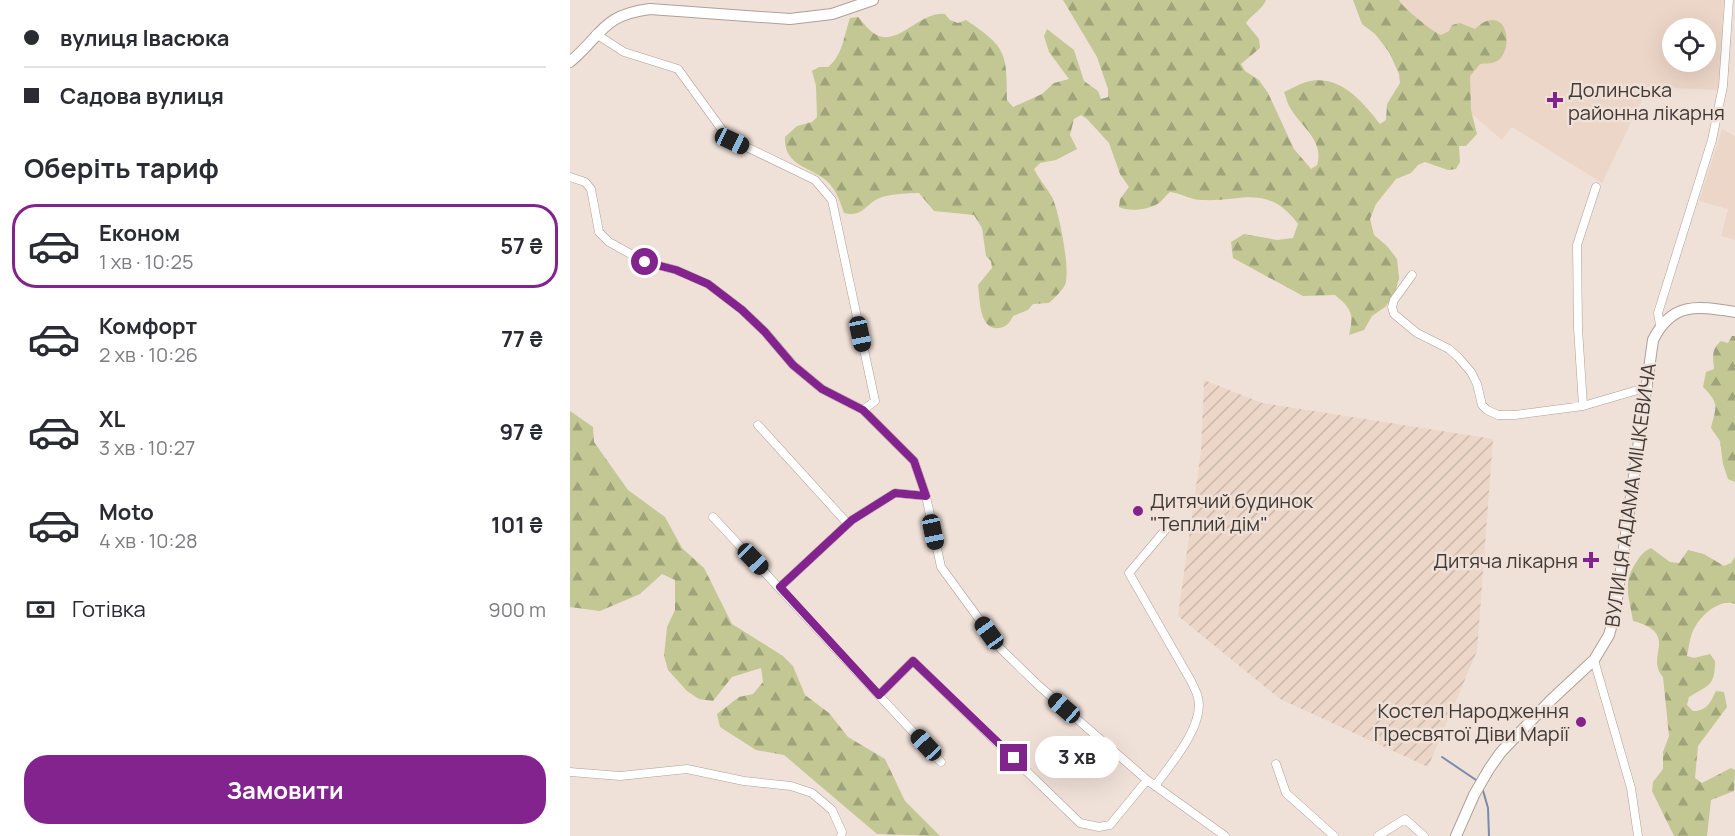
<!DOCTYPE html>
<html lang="uk">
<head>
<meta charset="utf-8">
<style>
  body { margin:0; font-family:Manrope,sans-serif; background:#f2f2f3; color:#2b2b33; height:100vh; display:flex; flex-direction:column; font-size:22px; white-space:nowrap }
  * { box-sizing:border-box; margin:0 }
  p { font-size:20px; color:#7c7c81 }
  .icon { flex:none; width:33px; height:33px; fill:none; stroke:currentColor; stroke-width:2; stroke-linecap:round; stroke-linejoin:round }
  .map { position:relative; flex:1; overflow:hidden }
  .details { display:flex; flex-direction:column; background:#fff; width:570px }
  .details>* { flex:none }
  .top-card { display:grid; align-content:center; height:132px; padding:0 24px; background:#fff }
  .fabs { position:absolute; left:1092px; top:18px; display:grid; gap:12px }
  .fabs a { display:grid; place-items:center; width:54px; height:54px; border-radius:50%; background:#fff; box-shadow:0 6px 24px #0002; font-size:30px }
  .end { position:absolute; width:27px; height:27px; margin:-14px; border:8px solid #82238e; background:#fff; box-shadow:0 0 0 3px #fff }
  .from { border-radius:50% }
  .bubble { position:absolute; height:42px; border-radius:21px; background:#fff; box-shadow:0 6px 24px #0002; font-size:20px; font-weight:700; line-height:42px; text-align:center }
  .car { position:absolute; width:18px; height:36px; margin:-18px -9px; border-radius:8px; box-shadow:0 0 4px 2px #0007; background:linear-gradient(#222 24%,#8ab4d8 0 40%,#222 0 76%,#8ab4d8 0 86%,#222 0) }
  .top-card b { display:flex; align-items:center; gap:21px; height:57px; font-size:22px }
  .top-card b+b { border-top:2px solid #e1e1e2 }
  .top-card i { width:15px; height:15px; background:#2b2b33 }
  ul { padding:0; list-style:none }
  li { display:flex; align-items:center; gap:18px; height:84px; margin:0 12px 9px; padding:0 12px; border:3px solid transparent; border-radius:24px }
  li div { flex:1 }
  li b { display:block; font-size:22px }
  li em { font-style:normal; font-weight:700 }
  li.selected { border-color:#82238e }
  li>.icon { width:54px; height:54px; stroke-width:1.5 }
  h2 { padding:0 24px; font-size:27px; line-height:72px }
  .pay { display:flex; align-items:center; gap:15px; height:66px; padding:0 24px; font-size:22px }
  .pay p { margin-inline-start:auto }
  .primary-button { display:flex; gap:12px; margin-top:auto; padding:12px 24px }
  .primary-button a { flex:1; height:69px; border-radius:24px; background:#82238e; color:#fff; font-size:24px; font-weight:700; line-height:69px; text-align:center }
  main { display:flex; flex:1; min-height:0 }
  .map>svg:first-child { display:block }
  .built { fill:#ecd6c8; fill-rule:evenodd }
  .industrial { fill:url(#industrial-furrows) }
  .forest { fill:url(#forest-firs) }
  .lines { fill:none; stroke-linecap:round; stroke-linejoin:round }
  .stream { stroke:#798bac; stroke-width:2 }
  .street-casing { stroke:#aea098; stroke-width:9 }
  .secondary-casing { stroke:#aea098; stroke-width:12 }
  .street { stroke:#fff; stroke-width:8 }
  .secondary { stroke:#fff; stroke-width:10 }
  .route { stroke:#82238e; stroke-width:8 }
  .poi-dot { fill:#82238e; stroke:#f0e1d8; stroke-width:2 }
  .labels { text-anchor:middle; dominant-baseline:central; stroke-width:5; stroke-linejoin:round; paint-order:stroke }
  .poi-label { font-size:20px; fill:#403a36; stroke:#f0e1d8; text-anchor:start }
  .street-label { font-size:20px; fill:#403a36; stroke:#f0e1d8 }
</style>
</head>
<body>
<main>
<section class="details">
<div class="top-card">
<b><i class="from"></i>вулиця Івасюка</b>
<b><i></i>Садова вулиця</b>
</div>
<h2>Оберіть тариф</h2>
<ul>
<li class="selected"><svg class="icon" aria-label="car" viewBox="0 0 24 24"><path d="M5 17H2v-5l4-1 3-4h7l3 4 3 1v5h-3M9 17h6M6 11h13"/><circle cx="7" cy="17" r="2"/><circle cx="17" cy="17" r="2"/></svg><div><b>Економ</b><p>1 хв · 10:25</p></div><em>57 ₴</em></li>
<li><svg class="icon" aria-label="car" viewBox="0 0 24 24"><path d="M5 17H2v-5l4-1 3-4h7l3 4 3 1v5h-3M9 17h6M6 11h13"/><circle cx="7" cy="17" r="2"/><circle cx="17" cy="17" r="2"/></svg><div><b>Комфорт</b><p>2 хв · 10:26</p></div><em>77 ₴</em></li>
<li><svg class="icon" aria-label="car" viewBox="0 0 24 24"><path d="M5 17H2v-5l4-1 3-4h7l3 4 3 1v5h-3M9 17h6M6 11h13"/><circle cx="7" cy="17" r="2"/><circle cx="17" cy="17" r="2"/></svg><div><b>XL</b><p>3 хв · 10:27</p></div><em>97 ₴</em></li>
<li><svg class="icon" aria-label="car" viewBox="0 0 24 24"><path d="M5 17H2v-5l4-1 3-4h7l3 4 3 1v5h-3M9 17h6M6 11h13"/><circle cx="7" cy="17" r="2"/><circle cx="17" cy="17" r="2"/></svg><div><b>Moto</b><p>4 хв · 10:28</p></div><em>101 ₴</em></li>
</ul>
<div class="pay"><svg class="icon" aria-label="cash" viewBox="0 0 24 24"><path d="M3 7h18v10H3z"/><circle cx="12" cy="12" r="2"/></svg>Готівка<p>900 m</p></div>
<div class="primary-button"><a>Замовити</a></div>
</section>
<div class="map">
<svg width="1165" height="836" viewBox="0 0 1165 836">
  <defs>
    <pattern id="industrial-furrows" width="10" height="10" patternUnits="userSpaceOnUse" patternTransform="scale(1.5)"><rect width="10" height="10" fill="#ecd6c8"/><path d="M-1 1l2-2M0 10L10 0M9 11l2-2" fill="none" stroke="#cbb8ac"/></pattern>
    <pattern id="forest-firs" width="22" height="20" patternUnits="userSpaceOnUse" patternTransform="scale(1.5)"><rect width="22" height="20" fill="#c2c793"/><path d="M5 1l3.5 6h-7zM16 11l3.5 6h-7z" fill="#9fa379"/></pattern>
  </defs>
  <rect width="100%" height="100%" fill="#f0e1d8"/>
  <path class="built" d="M829,0H1154L1149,90L1078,87L1032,183L942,127L932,140L897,110L833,15ZM1102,28H1136V62H1102Z
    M1152,129L1165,136V240L1151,236L1158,209L1129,201Z"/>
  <path class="industrial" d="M634,380L692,403L923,439L907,651L858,767L710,699L608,616L631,451Z"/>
  <path class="forest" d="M493,0H696C692,10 682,14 676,23L689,39L690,48L671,64L675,71L689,80L698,93L724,149L741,169L747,165C755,140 729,125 719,106C717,102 716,97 714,92C721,89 729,84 736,82C769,73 792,101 810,124L816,120L817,104L830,83L829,74L819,52L805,34L792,24L783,0H829C833,8 863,32 871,35L879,31L882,25L890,23L905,29C908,26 913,22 917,21C941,13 942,56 925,62C921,64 914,63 910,64L900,76L901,110L907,134L896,146H889L890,162L886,169L878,170L855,162L848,165L841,173L826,179L806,204L800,219L804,235L817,246L827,259L829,277L825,294L815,307L802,316L794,330L779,335C784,314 782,309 765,295L733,296L663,258L661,242L674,234L707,240L723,238L728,224C697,183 673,202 632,200C621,200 611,193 600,192C596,195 593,200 589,203C579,210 559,212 549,207L550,199L559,187L550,174L539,143L517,119L511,115L504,119L500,135L507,149L486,160L470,163L464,169C469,179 476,187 482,197C489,211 501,271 495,285C492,291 484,298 479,303L463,304L458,310L443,316C440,322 437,327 429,328C409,331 410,299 408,285L422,268L421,261L416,256L412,228L404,215L364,211L349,193C337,193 324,194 312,197C296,202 294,218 274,213C271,205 268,194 262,187C249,167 213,170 215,137L227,126L242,122L247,117L246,86L242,71L249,67H258C273,55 274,35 280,18L288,17C293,22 299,31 305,34C328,48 349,11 375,14L380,20L388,23L396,20C436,47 437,52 437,100L443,107L472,94L484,83L499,79L479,52L474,36L477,29L504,50L514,81L528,91L531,99L538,97V89L527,57Z
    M1162,336H1165V482L1158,479L1153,464L1150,441L1141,428C1146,406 1150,404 1133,387L1136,372L1144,369C1143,357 1141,349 1151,341L1158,343Z
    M0,411L23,427L24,442L58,490L95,517L112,548L134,568L162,624L213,656L223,666L235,695L259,713L278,737L315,759L335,801L370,836L307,834L214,755L186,750L150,727L147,714L169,697L183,694L193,682L191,668L162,677L143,701L129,699L117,691L98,670L94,656L97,627L105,610V580L92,574L70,594L30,611L0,607Z
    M1081,548L1100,562L1109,563L1118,550L1134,554L1154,566L1161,563L1165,557V604C1151,598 1132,614 1125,627C1120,634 1119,647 1117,656L1124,658L1140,654L1145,661C1145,686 1139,685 1119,697L1117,705L1123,711C1137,711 1140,703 1146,691L1154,692L1157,707L1128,746L1125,778L1132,783L1161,768L1165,770L1164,791L1141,800L1137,836H1104L1082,791L1083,782L1093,769V752L1099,736L1093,677C1074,656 1111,634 1063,621C1059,596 1052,583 1067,561C1071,555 1074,551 1081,548Z"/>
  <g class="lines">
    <path class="stream" d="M872,757L909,782
      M912,787L918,808L919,836"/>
    <g class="street-casing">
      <path id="street" d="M26,34L54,52L108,69L158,138L245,180L262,200L305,401L293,410L344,461L356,496L371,567L431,649L468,685L577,780L655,836
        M0,177L15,182L21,189L29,232L39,242L75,262L106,270L138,284L172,310L195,332L223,365L252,389L293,410
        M842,275L824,300L822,307L824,314L847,333L879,349L888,357L901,372L907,384L912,405L917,410L928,415H945L1013,406L1078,387
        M1090,325L1088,313L1142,140L1153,86L1159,0
        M1013,406L1008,328L1007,245L1026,187
        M188,425L278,524
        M143,517L371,762
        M210,587L282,520L325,493L356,496
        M1024,660L1061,788L1068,836
        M309,695L343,661L510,823L529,827L540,825L577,780
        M706,764L716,793L764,836
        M0,772L50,776L117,769L174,781L221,786L242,793L262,810L272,832L271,836
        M585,786C600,765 635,725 628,698C627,692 623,686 621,681L559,573L602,522
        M808,836L835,819L854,836"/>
    </g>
    <g class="secondary-casing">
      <path id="secondary" d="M0,62C33,34 32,15 80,9L220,19L262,14L303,0
        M886,836L904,795L919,769L931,752L981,700L1024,660L1039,635L1045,613L1083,340C1102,301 1128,306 1165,312"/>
    </g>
    <use href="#street" class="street"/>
    <use href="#secondary" class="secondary"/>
  </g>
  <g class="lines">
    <path class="route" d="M75,262L106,270L138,284L172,310L195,332L223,365L252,389L293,410L344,461L356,496L325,493L282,520L210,587L309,695L343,661L444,758"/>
  </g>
  <g class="poi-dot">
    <path d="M982 91h6v6h6v6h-6v6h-6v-6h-6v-6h6z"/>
    <circle cx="568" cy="511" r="6"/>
    <path d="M1018 551h6v6h6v6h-6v6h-6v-6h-6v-6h6z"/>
    <circle cx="1011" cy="722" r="6"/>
  </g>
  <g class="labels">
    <g class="poi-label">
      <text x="998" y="89">Долинська<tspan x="998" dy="23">районна лікарня</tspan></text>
      <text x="580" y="500">Дитячий будинок<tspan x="580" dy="23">"Теплий дім"</tspan></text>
      <text x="1008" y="560" text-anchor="end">Дитяча лікарня</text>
      <text x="999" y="710" text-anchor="end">Костел Народження<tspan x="999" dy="23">Пресвятої Діви Марії</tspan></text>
    </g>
    <g class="street-label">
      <text transform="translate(1060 495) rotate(-82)">ВУЛИЦЯ АДАМА МІЦКЕВИЧА</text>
    </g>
  </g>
</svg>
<div class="fabs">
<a><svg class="icon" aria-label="locate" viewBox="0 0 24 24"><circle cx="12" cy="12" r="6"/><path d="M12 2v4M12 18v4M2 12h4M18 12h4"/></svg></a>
</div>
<i class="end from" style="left:75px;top:262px"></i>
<i class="end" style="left:444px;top:758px"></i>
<div class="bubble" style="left:465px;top:736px;width:84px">3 хв</div>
<i class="car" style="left:162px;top:141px;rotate:115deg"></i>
<i class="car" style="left:290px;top:334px;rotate:168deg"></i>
<i class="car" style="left:363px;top:532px;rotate:168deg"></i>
<i class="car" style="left:183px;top:559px;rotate:136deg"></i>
<i class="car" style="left:419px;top:633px;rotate:324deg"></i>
<i class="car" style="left:494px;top:708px;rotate:311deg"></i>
<i class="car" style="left:356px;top:745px;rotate:317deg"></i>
</div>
</main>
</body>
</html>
